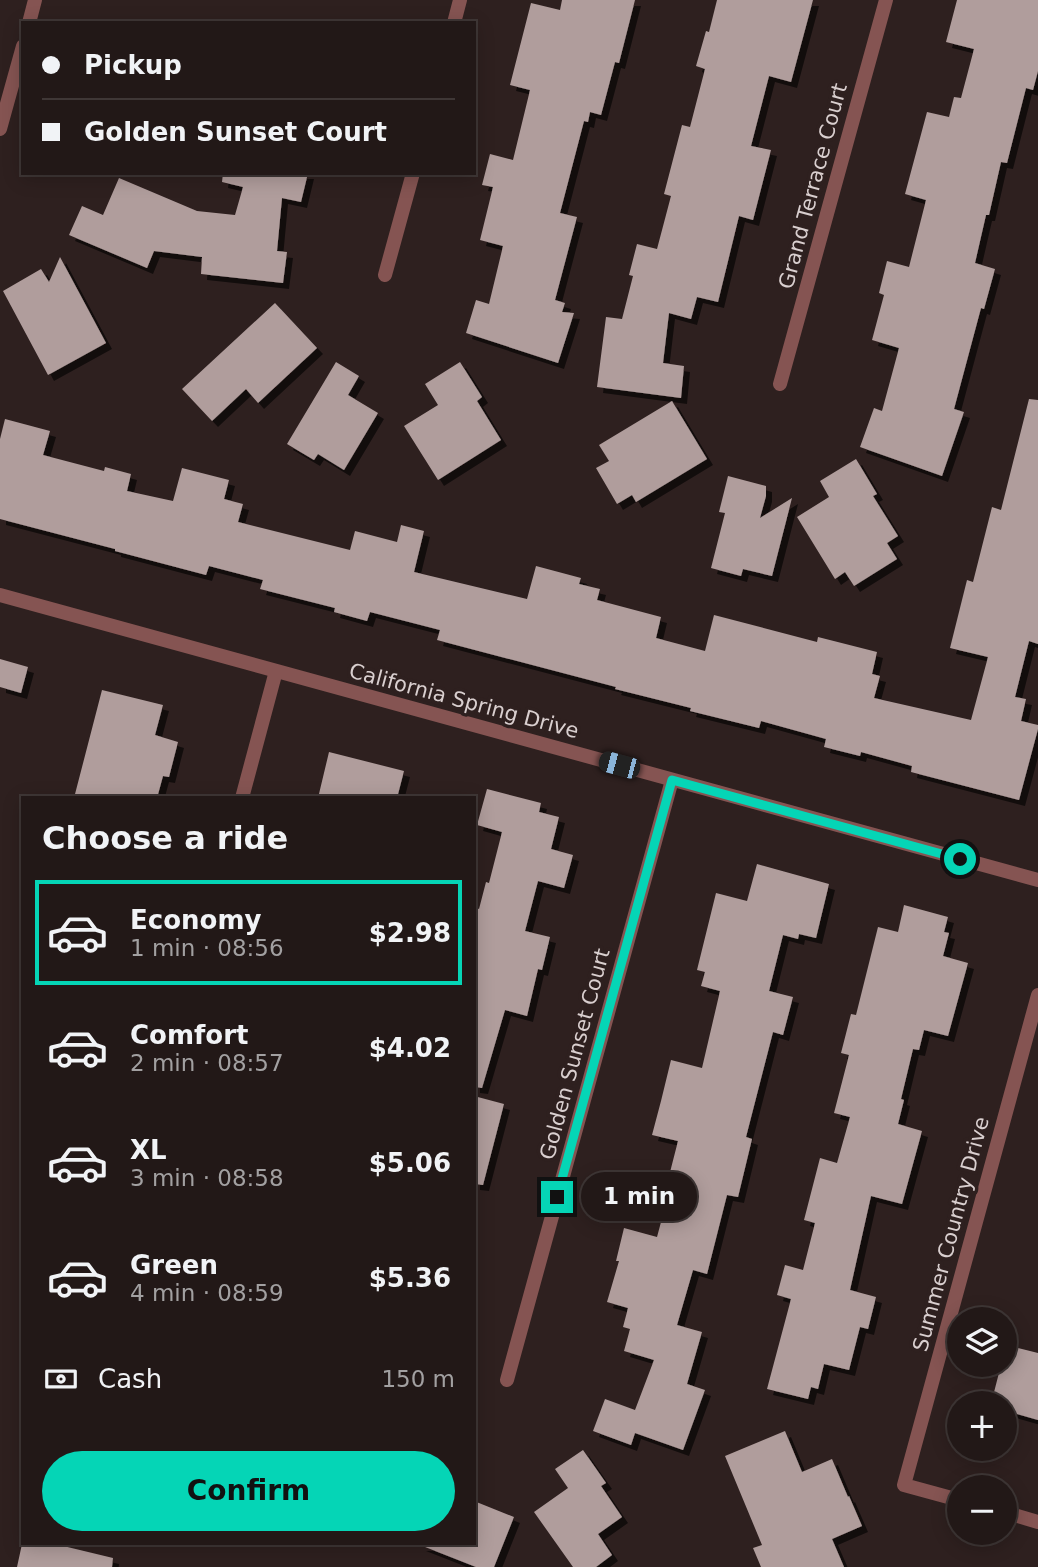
<!DOCTYPE html>
<html lang="en">
<head>
<meta charset="utf-8">
<style>
  body { margin:0; font-family:"DejaVu Sans",sans-serif; background:#2e2524; color:#f1f3f6; height:100vh; display:flex; flex-direction:column; font-size:26px; white-space:nowrap }
  * { box-sizing:border-box; margin:0 }
  p { font-size:23px; color:#a2a0a1 }
  .icon { flex:none; width:38px; height:38px; fill:none; stroke:currentColor; stroke-width:2; stroke-linecap:round; stroke-linejoin:round }
  .map { position:relative; flex:1; overflow:hidden }
  .side { position:absolute; left:21px; top:796px; width:455px; height:749px; display:flex; flex-direction:column; background:#221817; border-radius:0px; box-shadow:0 4px 18px #0003,0 0 0 2px #3f3736 }
  .side>* { flex:none }
  .hud { position:absolute; left:21px; top:21px; width:455px; height:154px; border-radius:0px; box-shadow:0 4px 18px #0003,0 0 0 2px #3f3736; display:grid; align-content:center; height:154px; padding:0 21px; background:#221817 }
  .controls { position:absolute; left:947px; top:1307px; display:grid; gap:14px }
  .controls a { display:grid; place-items:center; width:70px; height:70px; border-radius:50%; background:#221817; box-shadow:0 4px 18px #0003,0 0 0 2px #3f3736; font-size:35px }
  .end { position:absolute; width:32px; height:32px; margin:-16px; border:9px solid #05d5b6; background:#111; box-shadow:0 0 0 4px #111 }
  .from { border-radius:50% }
  .bubble { position:absolute; height:49px; border-radius:24px; background:#221817; box-shadow:0 4px 18px #0003,0 0 0 2px #3f3736; font-size:23px; font-weight:600; line-height:49px; text-align:center }
  .car { position:absolute; width:21px; height:42px; margin:-21px -10px; border-radius:9px; box-shadow:0 0 5px 2px #0007; background:linear-gradient(#222 24%,#8ab4d8 0 40%,#222 0 76%,#8ab4d8 0 86%,#222 0) }
  .hud b { display:flex; align-items:center; gap:24px; height:66px; font-size:26px }
  .hud b+b { border-top:2px solid #3f3736 }
  .hud i { width:18px; height:18px; background:#f1f3f6 }
  ul { padding:0; list-style:none }
  li { display:flex; align-items:center; gap:21px; height:105px; margin:0 14px 10px; padding:0 7px; border:4px solid transparent; border-radius:0px }
  li div { flex:1 }
  li b { display:block; font-size:26px }
  li em { font-style:normal; font-weight:600 }
  li.selected { border-color:#05d5b6 }
  li>.icon { width:63px; height:63px; stroke-width:1.5 }
  h2 { padding:0 21px; font-size:32px; line-height:84px }
  .pay { display:flex; align-items:center; gap:18px; height:77px; padding:0 21px; font-size:26px }
  .pay p { margin-inline-start:auto }
  .cta { display:flex; gap:14px; margin-top:auto; padding:14px 21px }
  .cta a { flex:1; height:80px; border-radius:42px; background:#05d5b6; color:#111; font-size:28px; font-weight:600; line-height:80px; text-align:center }
  .map>svg:first-child { display:block }
  .building { fill:#b09d9c; filter:url(#shadow) }
  .lines { fill:none; stroke-linecap:round; stroke-linejoin:round }
  .street { stroke:#855452; stroke-width:14 }
  .route { stroke:#05d5b6; stroke-width:9 }
  .labels { text-anchor:middle; dominant-baseline:central; stroke-width:7; stroke-linejoin:round; paint-order:stroke }
  .street-label { font-size:21px; fill:#d9cfcf; stroke:#2e201f }
</style>
</head>
<body>
<div class="map">
<svg width="1038" height="1567" viewBox="0 0 1038 1567">
  <defs>
    <filter id="shadow"><feDropShadow dx="6" dy="6" stdDeviation="0" flood-color="#0009"/></filter>
  </defs>
  <rect width="100%" height="100%" fill="#2e201f"/>
  <path class="building" d="M562,0H635L619,63L615,62L601,115L590,112L588,122L584,121L560,213L577,217L555,300L565,303L562,312L574,313L558,363L466,333L476,300L489,304L503,246L480,240L493,187L482,185L490,154L513,160L530,90L510,85L531,3L560,10Z
    M717,0H813L791,82L769,76L751,146L771,150L753,220L739,216L718,302L697,297L691,319L669,313L663,363L684,366L681,398L597,387L606,317L622,319L633,276L629,275L637,244L657,249L671,196L664,194L682,125L690,127L705,69L696,66L706,31L709,32Z
    M957,0H1038V71L1033,90L1026,88L1007,163L1001,162L989,215H986L975,263L995,269L984,309L981,308L954,409L964,412L942,476L860,447L874,408L882,411L899,348L872,340L884,295L879,293L887,261L909,267L926,200L905,194L927,112L949,117L954,97L961,98L974,49L946,42Z
    M223,173H308L301,202L282,198L277,251L287,252L283,283L201,274L202,257L154,251L147,268L69,235L82,206L103,215L119,178L197,211L235,215L243,187L222,182Z
    M60,257L106,343L48,375L3,291L41,269L49,282Z
    M275,303L317,348L258,403L246,389L212,421L182,389Z
    M336,362L359,376L348,395L378,413L344,470L318,454L314,460L287,444Z
    M460,362L482,397L477,401L501,440L438,480L404,426L438,405L425,384Z
    M1029,399L1038,400V644L1029,641L1015,697L1026,699L1021,721L1038,725V729L1019,800L911,772L912,766L861,752L860,756L824,747L826,739L761,721L759,728L690,711L691,708L615,689L616,687L437,640L440,630L370,612L367,621L334,612L335,608L260,589L263,580L209,566L206,575L115,551V549L0,519V439L5,419L50,431L43,455L104,471L105,467L131,474L127,491L173,501L182,468L229,480L224,499L243,504L238,522L350,550L355,531L397,542L401,525L424,531L414,572L527,599L536,566L581,578L579,584L600,589L597,600L661,617L656,638L705,651L714,615L817,642L818,637L877,652L872,674L880,676L874,698L971,720L988,657L950,648L967,580L973,582L992,507L1001,510Z
    M672,401L707,459L636,502L632,495L617,504L596,468L609,461L599,445Z
    M856,459L877,494L873,496L898,536L887,543L897,559L854,586L845,572L835,579L797,517L829,497L820,481Z
    M728,476L766,486V496L760,518L792,498L772,576L743,569L741,576L711,568L725,513L719,512Z
    M0,659L28,667L21,693L0,687Z
    M102,690L163,705L155,735L178,742L169,777L163,776L157,798H74Z
    M329,752L404,771L397,798H318Z
    M487,789L541,803L539,812L559,817L551,849L573,855L564,888L538,881L525,931L550,937L542,970L538,969L527,1016L505,1010L482,1088L474,1087V907L479,909L486,882L489,883L502,832L477,825Z
    M757,864L829,884L816,938L799,934L798,939L783,935L769,991L793,997L783,1035L773,1032L746,1137L752,1139L738,1197L727,1195L707,1274L693,1270L677,1325L702,1332L687,1384L705,1390L683,1450L635,1433L631,1445L593,1431L605,1399L635,1410L654,1360L624,1351L630,1329L623,1327L628,1308L607,1302L619,1261H616L624,1228L657,1237L672,1181L668,1180L678,1141L652,1135L661,1101L671,1060L702,1068L720,991L701,986L705,972L697,970L716,893L747,901Z
    M904,905L948,917L944,932L949,933L943,956L968,963L948,1036L924,1030L919,1050L913,1049L901,1099L904,1100L898,1124L922,1131L902,1204L871,1196L850,1290L876,1297L868,1329L860,1327L849,1370L824,1364L818,1389L811,1387L808,1399L767,1389L791,1299L777,1295L785,1265L803,1270L815,1223L804,1220L820,1158L837,1163L850,1117L834,1113L849,1055L841,1053L851,1014L856,1015L878,927L898,932Z
    M474,1096L504,1104L483,1185L474,1184Z
    M1006,1345L1038,1353V1420L1010,1412L1012,1405L992,1400L1001,1365H1004Z
    M785,1431L802,1472L832,1459L848,1497L849,1496L862,1526L832,1539L844,1567H761L753,1548L762,1545L725,1456Z
    M583,1450L606,1483L601,1486L622,1517L598,1534L612,1555L596,1567H573L534,1512L568,1488L555,1469Z
    M474,1501L514,1517L494,1567H476L420,1545L474,1544Z
    M22,1544H55L113,1558L112,1567H17Z"/>
  <g class="lines">
    <path class="street" d="M29,23L35,0
      M454,23L460,0
      M0,129L23,46
      M385,275L413,173
      M780,384L886,0
      M0,595L1038,880
      M242,798L276,671
      M507,1380L672,780
      M959,1500L904,1485L1038,995
      M1004,1512L1038,1522"/>
  </g>
  <g class="lines">
    <path class="route" d="M557,1197L672,780L960,859"/>
  </g>
  <g class="labels">
    <g class="street-label">
      <text transform="translate(813 186) rotate(-75)">Grand Terrace Court</text>
      <text transform="translate(464 701) rotate(15)">California Spring Drive</text>
      <text transform="translate(575 1054) rotate(-75)">Golden Sunset Court</text>
      <text transform="translate(951 1234) rotate(-75)">Summer Country Drive</text>
    </g>
  </g>
</svg>
<div class="controls">
<a><svg class="icon" aria-label="layers" viewBox="0 0 24 24"><path d="M12 4l9 5-9 5-9-5zM3 14l9 5 9-5"/></svg></a>
<a>+</a>
<a>−</a>
</div>
<i class="end from" style="left:960px;top:859px"></i>
<i class="end" style="left:557px;top:1197px"></i>
<div class="bubble" style="left:581px;top:1172px;width:116px">1 min</div>
<i class="car" style="left:619px;top:765px;rotate:285deg"></i>
<div class="hud">
<b><i class="from"></i>Pickup</b>
<b><i></i>Golden Sunset Court</b>
</div>
<section class="side">
<h2>Choose a ride</h2>
<ul>
<li class="selected"><svg class="icon" aria-label="car" viewBox="0 0 24 24"><path d="M5 17H2v-5l4-1 3-4h7l3 4 3 1v5h-3M9 17h6M6 11h13"/><circle cx="7" cy="17" r="2"/><circle cx="17" cy="17" r="2"/></svg><div><b>Economy</b><p>1 min · 08:56</p></div><em>$2.98</em></li>
<li><svg class="icon" aria-label="car" viewBox="0 0 24 24"><path d="M5 17H2v-5l4-1 3-4h7l3 4 3 1v5h-3M9 17h6M6 11h13"/><circle cx="7" cy="17" r="2"/><circle cx="17" cy="17" r="2"/></svg><div><b>Comfort</b><p>2 min · 08:57</p></div><em>$4.02</em></li>
<li><svg class="icon" aria-label="car" viewBox="0 0 24 24"><path d="M5 17H2v-5l4-1 3-4h7l3 4 3 1v5h-3M9 17h6M6 11h13"/><circle cx="7" cy="17" r="2"/><circle cx="17" cy="17" r="2"/></svg><div><b>XL</b><p>3 min · 08:58</p></div><em>$5.06</em></li>
<li><svg class="icon" aria-label="car" viewBox="0 0 24 24"><path d="M5 17H2v-5l4-1 3-4h7l3 4 3 1v5h-3M9 17h6M6 11h13"/><circle cx="7" cy="17" r="2"/><circle cx="17" cy="17" r="2"/></svg><div><b>Green</b><p>4 min · 08:59</p></div><em>$5.36</em></li>
</ul>
<div class="pay"><svg class="icon" aria-label="cash" viewBox="0 0 24 24"><path d="M3 7h18v10H3z"/><circle cx="12" cy="12" r="2"/></svg>Cash<p>150 m</p></div>
<div class="cta"><a>Confirm</a></div>
</section>
</div>
</body>
</html>
